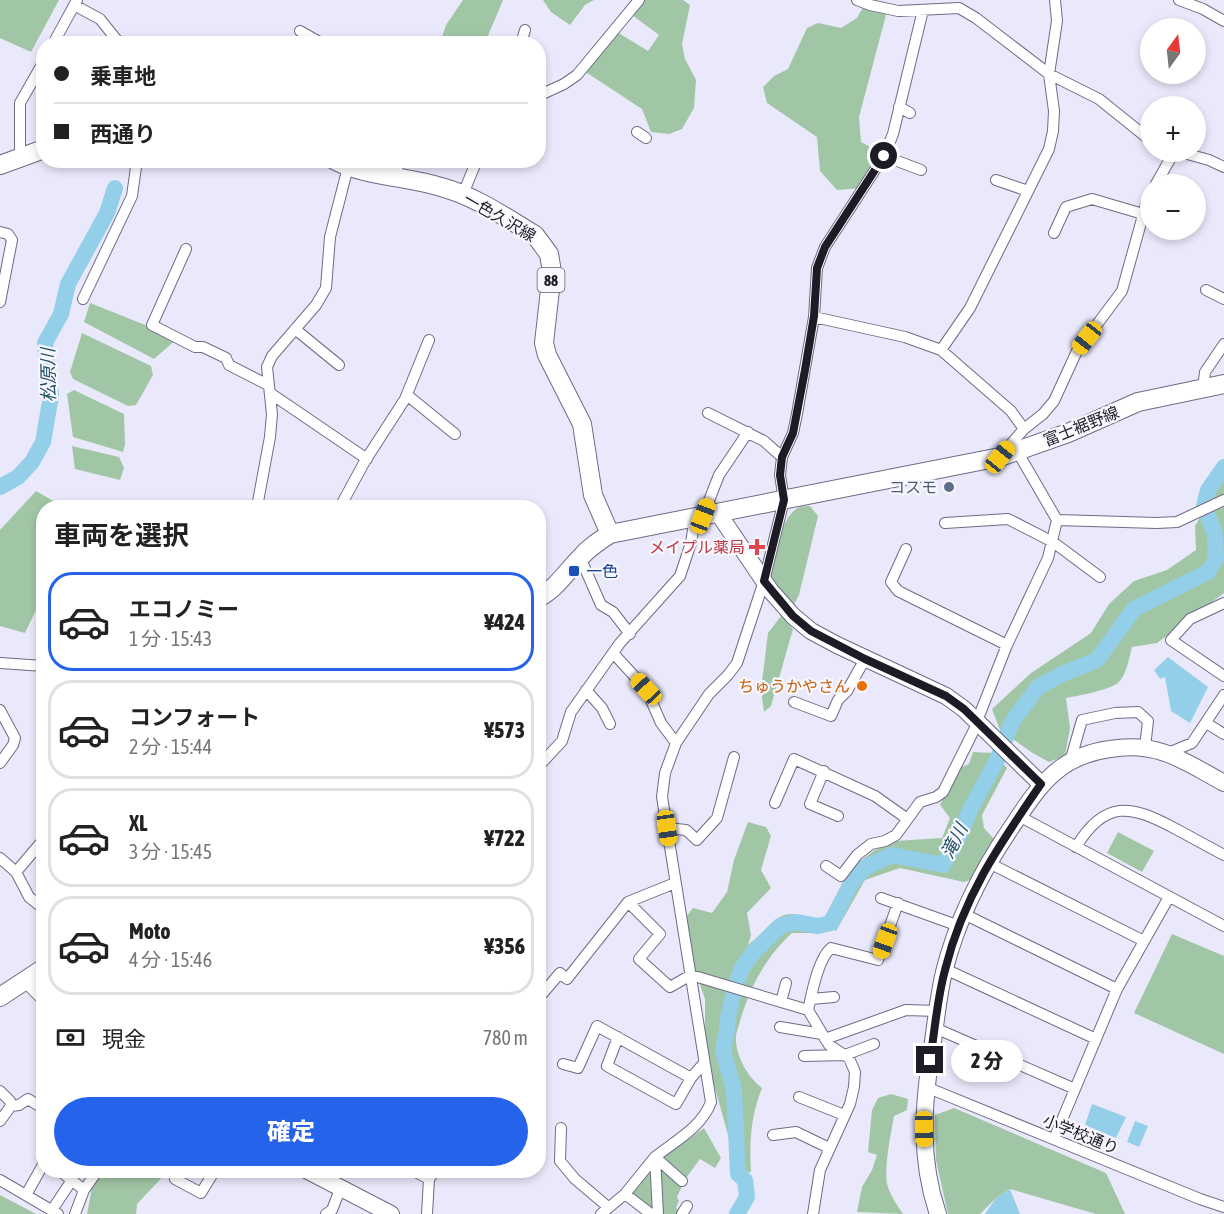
<!DOCTYPE html>
<html lang="ja">
<head>
<meta charset="utf-8">
<style>
  body { margin:0; font-family:"Asap Condensed","Noto Sans JP",sans-serif; background:#f6f6f6; color:#222; height:100vh; display:flex; flex-direction:column; font-size:22px; white-space:nowrap }
  * { box-sizing:border-box; margin:0 }
  p { font-size:20px; color:#767676 }
  .icon { flex:none; width:33px; height:33px; fill:none; stroke:currentColor; stroke-width:2; stroke-linecap:round; stroke-linejoin:round }
  .map { position:relative; flex:1; overflow:hidden }
  .details { position:absolute; left:36px; top:500px; width:510px; height:678px; display:flex; flex-direction:column; background:#fff; border-radius:24px; box-shadow:0 3px 9px #0003 }
  .details>* { flex:none }
  .guide { position:absolute; left:36px; top:36px; width:510px; height:132px; border-radius:24px; box-shadow:0 3px 9px #0003; display:grid; align-content:center; height:132px; padding:0 18px; background:#fff }
  .needle { width:39px; rotate:15deg }
  .buttons { position:absolute; left:1140px; top:18px; display:grid; gap:12px }
  .buttons a { display:grid; place-items:center; width:66px; height:66px; border-radius:50%; background:#fff; box-shadow:0 3px 9px #0003; font-size:30px }
  .end { position:absolute; width:27px; height:27px; margin:-14px; border:8px solid #1d1c26; background:#fff; box-shadow:0 0 0 3px #fff }
  .from { border-radius:50% }
  .bubble { position:absolute; height:42px; border-radius:21px; background:#fff; box-shadow:0 3px 9px #0003; font-size:20px; font-weight:800; line-height:42px; text-align:center }
  .car { position:absolute; width:18px; height:36px; margin:-18px -9px; border-radius:8px; box-shadow:0 0 4px 2px #0007; background:linear-gradient(#f5c518 24%,#345 0 40%,#f5c518 0 76%,#345 0 86%,#f5c518 0) }
  .guide b { display:flex; align-items:center; gap:21px; height:57px; font-size:22px }
  .guide b+b { border-top:2px solid #e0e0e0 }
  .guide i { width:15px; height:15px; background:#222 }
  ul { padding:0; list-style:none }
  li { display:flex; align-items:center; gap:18px; height:99px; margin:0 12px 9px; padding:0 6px; border:3px solid #e0e0e0; border-radius:24px }
  li div { flex:1 }
  li b { display:block; font-size:22px }
  li em { font-style:normal; font-weight:800 }
  li.selected { border-color:#2563eb }
  li>.icon { width:54px; height:54px; stroke-width:1.5 }
  h2 { padding:0 18px; font-size:27px; line-height:72px }
  .pay { display:flex; align-items:center; gap:15px; height:66px; padding:0 18px; font-size:22px }
  .pay p { margin-inline-start:auto }
  .action { display:flex; gap:12px; margin-top:auto; padding:12px 18px }
  .action a { flex:1; height:69px; border-radius:36px; background:#2563eb; color:#fff; font-size:24px; font-weight:800; line-height:69px; text-align:center }
  .map>svg:first-child { display:block }
  .green { fill:#a1c6a5 }
  .water { fill:#93cfe9 }
  .lines { fill:none; stroke-linecap:round; stroke-linejoin:round }
  .river { stroke:#93cfe9; stroke-width:16 }
  .street-casing { stroke:#6e6b85; stroke-width:12 }
  .secondary-casing { stroke:#6e6b85; stroke-width:18 }
  .primary-casing { stroke:#6e6b85; stroke-width:20 }
  .street { stroke:#fff; stroke-width:10 }
  .secondary { stroke:#fff; stroke-width:16 }
  .primary { stroke:#fff; stroke-width:18 }
  .route { stroke:#1d1c26; stroke-width:8 }
  .service-dot { fill:#5c6f8a; stroke:#f8f7fe; stroke-width:2 }
  .health-dot { fill:#e0444e; stroke:#f8f7fe; stroke-width:2 }
  .transit-dot { fill:#1a4fb4; stroke:#f8f7fe; stroke-width:2 }
  .food-dot { fill:#e8710a; stroke:#f8f7fe; stroke-width:2 }
  .labels { text-anchor:middle; dominant-baseline:central; stroke-width:4.5; stroke-linejoin:round; paint-order:stroke }
  .shield { fill:#f8f7fe; stroke:#5f5e67; stroke-width:1.5 }
  .shield-label { font-size:15px; font-weight:bold; fill:#1d1c26 }
  .street-label { font-size:16px; fill:#1d1c26; stroke:#f8f7fe }
  .service-label { font-size:16px; fill:#4e5e75; stroke:#f8f7fe; text-anchor:end }
  .health-label { font-size:16px; fill:#be3a42; stroke:#f8f7fe; text-anchor:end }
  .transit-label { font-size:16px; fill:#164399; stroke:#f8f7fe; text-anchor:start }
  .food-label { font-size:16px; fill:#c56008; stroke:#f8f7fe; text-anchor:end }
  .water-label { font-size:18px; font-style:italic; fill:#205164; stroke:#f8f7fe }
</style>
</head>
<body>
<div class="map">
<svg width="1224" height="1214" viewBox="0 0 1224 1214">
  <rect width="100%" height="100%" fill="#eae9fb"/>
  <path class="green" d="M0,0H59L31,52L0,38Z
    M463,0H503L485,43H440L446,25Z
    M543,0H594L585,5L570,25L551,12Z
    M639,0H683L690,5L682,44L685,59L696,80L694,108L682,129L669,134L651,132L642,109L584,71L617,32L648,51L659,35L628,12Z
    M870,5L886,15L859,117L861,142L876,150L863,188L837,190L820,171L817,137L767,103L763,87L774,76L788,69L807,28L818,23L841,28L857,18L862,9Z
    M90,303L178,338L154,359L84,322Z
    M82,333L151,366L153,375L136,405L128,406L73,379L70,372Z
    M74,390L124,414L125,444L123,452L73,437L67,394Z
    M72,446L119,457L124,468L120,480L75,469Z
    M1224,477V593L1157,643L1132,647C1129,658 1127,674 1118,683C1109,690 1078,696 1066,698L1070,728L1065,756L1049,762L1031,752L1000,730L992,709L1031,673L1091,633L1109,604L1134,581L1167,570L1196,550L1195,526Z
    M36,491L64,507H44L43,608H37L25,633L0,626V530Z
    M810,506L818,516L799,595L793,606L767,578C772,561 781,519 796,509C800,506 806,506 810,506Z
    M781,616L793,629L771,706L764,712L761,690L768,633Z
    M973,752L993,753L1007,768L982,815L984,828L994,839L978,877L964,882L900,868L865,880L836,931L823,920L850,869L875,850L895,841L942,838L950,818L940,805L957,769L969,764Z
    M748,822L766,827L771,836L761,870L771,888L747,913L751,935L748,945C777,922 784,895 821,933H792C765,958 750,987 740,1021C739,1027 735,1034 736,1039C736,1057 748,1077 762,1088C751,1115 749,1143 751,1172L738,1171L705,1052V999L695,970L686,917L693,908L712,913L727,892L734,860Z
    M1118,832L1154,851L1142,872L1107,853Z
    M1172,934L1224,956V1054L1134,1013Z
    M891,1094L908,1099L907,1110L894,1116C891,1133 884,1167 887,1184C890,1195 897,1205 903,1214L857,1212L862,1187L872,1170L877,1155L868,1152L872,1110L878,1098Z
    M954,1108L1106,1173L1125,1214H1096L1010,1189L996,1198L980,1214H948L936,1160L935,1115Z
    M704,1128L721,1158L715,1168L700,1159L686,1178L677,1197L679,1201L676,1208L685,1214H654L629,1194L667,1155Z
    M117,1170H169L137,1204L136,1214H87L94,1177Z
    M0,1195L36,1214H0Z"/>
  <path class="water" d="M1168,657L1208,687L1190,723L1171,711L1165,677L1160,679L1154,670Z
    M1092,1104L1126,1117L1116,1138L1085,1125Z
    M1135,1121L1148,1126L1139,1147L1127,1142Z
    M1010,1189L1020,1214H985L996,1198Z"/>
  <g class="lines">
    <path class="river" d="M0,487L18,477L32,462L43,442L51,396L45,343L61,314L68,284L107,213L115,188
      M737,1214L747,1197L745,1180L738,1174L734,1090L723,1050L727,1031L728,1017L736,984L742,968L753,953L780,926L795,922L818,926L831,923L852,882L866,867L892,855L943,865L959,836L971,808L997,760L1012,722L1038,687L1062,674L1097,660L1134,609L1208,572L1216,559L1215,534L1204,506L1208,490L1224,467"/>
    <g class="street-casing">
      <path id="street" d="M857,0L870,5L898,11L959,8L976,18L1049,74L1099,99L1150,140
        M1179,0L1203,9L1224,21
        M74,5L100,19L120,44
        M300,31L323,44
        M157,42L159,44
        M53,44L77,0
        M521,44L525,30
        M538,96L564,84L577,75L639,0
        M899,107L910,113
        M637,132L646,138
        M1180,152L1209,160L1224,167
        M884,156L921,170
        M20,157V103L44,61
        M396,176L399,160
        M996,180L1028,191
        M1156,184L1174,152
        M463,194L477,160
        M0,232L8,234L12,240L0,302
        M1054,233L1066,207L1092,199L1143,214
        M186,249L152,325L195,347H203L226,358L229,365L268,385
        M1206,290L1224,299
        M83,299L132,196L137,160
        M814,317L905,337L941,350L1011,411L1024,429
        M295,329L339,365
        M941,350L970,308L1049,149L1053,131L1054,111L1049,74L1057,21L1055,0
        M1203,388L1205,372L1224,344
        M270,393L367,459
        M407,395L455,434
        M708,413L764,441L782,457
        M1004,452L1024,429L1043,414L1054,401L1077,351L1122,291L1147,201L1150,194
        M257,507L270,437L272,414L267,367L272,356L316,305L326,288L330,237L348,167
        M340,507L365,461L405,399L429,340
        M703,516L719,475L748,432
        M1057,520L1157,523L1177,522L1224,500
        M945,523L1008,519L1053,542L1100,577
        M906,549L891,582L898,591L1007,645
        M580,557L601,605L613,612L630,634
        M1224,603L1190,619L1171,640L1224,676
        M614,654L646,689L661,723L676,743
        M0,663L44,666
        M586,690L602,708L610,724
        M794,702L831,716L838,700L847,691L865,659
        M0,710L15,738L13,745L0,763
        M977,721L1007,645L1048,558L1057,520L1017,451
        M1206,723L1224,734
        M1168,753L1192,743L1224,695
        M1070,762L1082,720L1115,713L1138,712L1148,721L1145,747
        M538,767L562,741L571,712L620,643L680,576L691,543L695,517
        M824,771L810,804L838,816
        M775,803L794,759L875,796L906,818
        M1019,816L1224,926
        M667,828L686,830L697,840L717,818L734,757
        M1076,847C1105,799 1131,805 1174,828C1191,837 1207,846 1224,855
        M0,858L16,872L29,897L44,909
        M989,863L1144,941
        M826,866L841,876L857,855L871,844L885,841L896,835L920,802L936,797L943,792L978,722
        M16,872L44,839
        M881,898L959,926
        M628,902L660,934L639,959L670,987L691,975L808,1010
        M964,914L1117,989
        M945,969L1096,1039
        M538,995L543,993L560,973L567,979L628,902L675,883
        M811,999L834,997
        M781,1002L786,983
        M780,1027L822,1034
        M935,1028L1075,1089
        M618,1037L607,1066L676,1104L691,1078
        M825,1039L906,1010L937,1011
        M804,1056L845,1055L874,1044
        M563,1064L578,1068L597,1026L691,1078L704,1063
        M926,1087L1200,1199L1224,1207
        M0,1091L10,1101L11,1106
        M799,1097L844,1115
        M0,1121L11,1106L19,1105L28,1099L44,1109
        M561,1128L560,1161L575,1179L608,1207
        M773,1135L796,1132L829,1148
        M1054,1139L1117,989L1169,897
        M59,1170L84,1190
        M412,1170L429,1179
        M175,1179L201,1193L215,1170
        M0,1180L58,1214
        M625,1194L651,1214
        M26,1195L44,1163
        M52,1210L72,1180
        M75,1214L84,1190L98,1170
        M326,1214L332,1210L341,1187
        M427,1214L429,1179L436,1170
        M601,1214L625,1194L655,1157L682,1181
        M658,1214L655,1157C675,1141 702,1127 711,1102L662,797L665,773L676,743L709,694L728,675L737,663L764,581L784,500L780,475L782,457L793,433L797,414L814,317L817,268L825,247L884,156L893,134L923,10
        M682,1214L687,1206
        M813,1214L820,1170L850,1104L854,1087L855,1072L849,1058L829,1045L808,1010C812,993 818,959 831,948L878,960L898,903"/>
    </g>
    <g class="secondary-casing">
      <path id="secondary" d="M718,513L770,590L793,616L811,631L837,645L946,696L964,709L1041,784
        M27,980L44,997
        M306,1170L391,1214
        M938,1214C919,1159 923,1104 932,1048C936,1022 938,997 944,972C957,920 981,872 1011,828C1038,788 1057,756 1110,749C1158,741 1184,761 1224,783"/>
    </g>
    <g class="primary-casing">
      <path id="primary" d="M334,160C367,177 405,176 441,187C475,196 505,217 535,235L549,254L552,272L544,343L547,355L582,424L593,495L610,534
        M0,165L44,149
        M538,598C556,589 566,572 580,558C588,548 599,541 610,534L1000,457L1068,433L1138,402L1224,384
        M0,997L44,968"/>
    </g>
    <use href="#street" class="street"/>
    <use href="#secondary" class="secondary"/>
    <use href="#primary" class="primary"/>
  </g>
  <g class="lines">
    <path class="route" d="M884,156L825,247L817,268L814,316L805,370L793,433L782,457L780,475L784,500L764,581L793,616L811,631L865,659L946,696L964,709L1041,784C999,845 963,897 945,970C937,999 935,1030 930,1060"/>
  </g>
  <circle class="service-dot" cx="949" cy="487" r="6"/>
  <path class="health-dot" d="M754 538h6v6h6v6h-6v6h-6v-6h-6v-6h6z"/>
  <rect class="transit-dot" x="568" y="565" width="12" height="12" rx="3"/>
  <circle class="food-dot" cx="862" cy="686" r="6"/>
  <g class="labels">
    <rect class="shield" x="537.5" y="268" width="27" height="24" rx="4.5"/>
    <g class="shield-label">
      <text x="551" y="280">88</text>
    </g>
    <g class="street-label">
      <text transform="translate(500 217) rotate(30)">一色久沢線</text>
      <text transform="translate(1081 426) rotate(-22)">富士裾野線</text>
      <text transform="translate(1081 1134) rotate(22)">小学校通り</text>
    </g>
    <g class="service-label">
      <text x="937" y="487">コスモ</text>
    </g>
    <g class="health-label">
      <text x="745" y="547">メイプル薬局</text>
    </g>
    <g class="transit-label">
      <text x="586" y="571">一色</text>
    </g>
    <g class="food-label">
      <text x="850" y="686">ちゅうかやさん</text>
    </g>
    <g class="water-label">
      <text transform="translate(48 375) rotate(-91)">松原川</text>
      <text transform="translate(954 841) rotate(-63)">滝川</text>
    </g>
  </g>
</svg>
<div class="buttons">
<a><svg class="needle" viewBox="-14 -14 28 28"><path d="M0-13l5 13h-10z" fill="#e53935"/><path d="M0 13l5-13h-10z" fill="#767676"/></svg></a>
<a>+</a>
<a>−</a>
</div>
<i class="end from" style="left:884px;top:156px"></i>
<i class="end" style="left:930px;top:1060px"></i>
<div class="bubble" style="left:951px;top:1040px;width:72px">2 分</div>
<i class="car" style="left:1087px;top:338px;rotate:218deg"></i>
<i class="car" style="left:1000px;top:457px;rotate:39deg"></i>
<i class="car" style="left:703px;top:516px;rotate:21deg"></i>
<i class="car" style="left:646px;top:689px;rotate:317deg"></i>
<i class="car" style="left:667px;top:828px;rotate:172deg"></i>
<i class="car" style="left:885px;top:941px;rotate:200deg"></i>
<i class="car" style="left:924px;top:1129px;rotate:179deg"></i>
<div class="guide">
<b><i class="from"></i>乗車地</b>
<b><i></i>西通り</b>
</div>
<section class="details">
<h2>車両を選択</h2>
<ul>
<li class="selected"><svg class="icon" aria-label="car" viewBox="0 0 24 24"><path d="M5 17H2v-5l4-1 3-4h7l3 4 3 1v5h-3M9 17h6M6 11h13"/><circle cx="7" cy="17" r="2"/><circle cx="17" cy="17" r="2"/></svg><div><b>エコノミー</b><p>1 分 · 15:43</p></div><em>¥424</em></li>
<li><svg class="icon" aria-label="car" viewBox="0 0 24 24"><path d="M5 17H2v-5l4-1 3-4h7l3 4 3 1v5h-3M9 17h6M6 11h13"/><circle cx="7" cy="17" r="2"/><circle cx="17" cy="17" r="2"/></svg><div><b>コンフォート</b><p>2 分 · 15:44</p></div><em>¥573</em></li>
<li><svg class="icon" aria-label="car" viewBox="0 0 24 24"><path d="M5 17H2v-5l4-1 3-4h7l3 4 3 1v5h-3M9 17h6M6 11h13"/><circle cx="7" cy="17" r="2"/><circle cx="17" cy="17" r="2"/></svg><div><b>XL</b><p>3 分 · 15:45</p></div><em>¥722</em></li>
<li><svg class="icon" aria-label="car" viewBox="0 0 24 24"><path d="M5 17H2v-5l4-1 3-4h7l3 4 3 1v5h-3M9 17h6M6 11h13"/><circle cx="7" cy="17" r="2"/><circle cx="17" cy="17" r="2"/></svg><div><b>Moto</b><p>4 分 · 15:46</p></div><em>¥356</em></li>
</ul>
<div class="pay"><svg class="icon" aria-label="cash" viewBox="0 0 24 24"><path d="M3 7h18v10H3z"/><circle cx="12" cy="12" r="2"/></svg>現金<p>780 m</p></div>
<div class="action"><a>確定</a></div>
</section>
</div>
</body>
</html>
